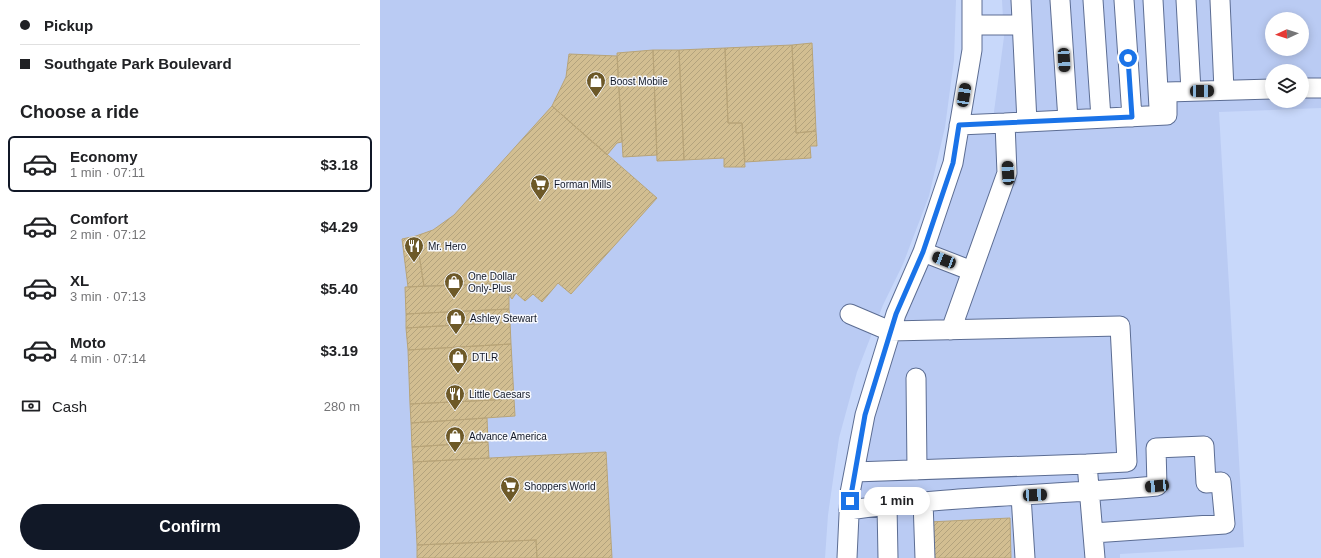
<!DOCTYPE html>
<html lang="en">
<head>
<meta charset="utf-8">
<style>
  body { margin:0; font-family:Helvetica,sans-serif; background:#f6f6f6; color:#202124; height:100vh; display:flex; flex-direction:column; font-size:15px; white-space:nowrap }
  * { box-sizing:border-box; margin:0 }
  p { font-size:13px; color:#757577 }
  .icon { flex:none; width:22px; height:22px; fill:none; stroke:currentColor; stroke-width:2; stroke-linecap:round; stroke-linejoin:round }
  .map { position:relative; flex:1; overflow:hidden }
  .drawer { display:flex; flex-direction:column; background:#fff; width:380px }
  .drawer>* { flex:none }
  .hud { display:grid; align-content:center; height:88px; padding:0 20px; background:#fff }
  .needle { width:26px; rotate:267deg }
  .fabs { position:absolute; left:885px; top:12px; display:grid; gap:8px }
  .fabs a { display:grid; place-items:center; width:44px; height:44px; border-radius:50%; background:#fff; box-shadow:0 2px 10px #0003; font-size:20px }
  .end { position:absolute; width:18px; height:18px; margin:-9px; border:5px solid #1a73e8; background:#fff; box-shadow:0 0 0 2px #fff }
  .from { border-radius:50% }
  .bubble { position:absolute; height:28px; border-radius:14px; background:#fff; box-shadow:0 2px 10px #0003; font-size:13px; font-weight:700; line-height:28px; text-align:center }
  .car { position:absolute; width:12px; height:24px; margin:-12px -6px; border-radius:5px; box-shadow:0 0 3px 1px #0007; background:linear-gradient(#222 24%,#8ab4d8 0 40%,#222 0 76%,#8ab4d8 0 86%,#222 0) }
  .hud b { display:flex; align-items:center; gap:14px; height:38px; font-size:15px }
  .hud b+b { border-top:1px solid #e0e0e0 }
  .hud i { width:10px; height:10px; background:#202124 }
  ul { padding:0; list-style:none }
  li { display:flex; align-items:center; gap:12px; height:56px; margin:0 8px 6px; padding:0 12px; border:2px solid transparent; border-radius:6px }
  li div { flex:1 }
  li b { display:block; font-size:15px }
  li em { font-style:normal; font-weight:700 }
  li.on { border-color:#111827 }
  li>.icon { width:36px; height:36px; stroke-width:1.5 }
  h2 { padding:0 20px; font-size:18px; line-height:48px }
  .pay { display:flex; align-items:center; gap:10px; height:44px; padding:0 20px; font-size:15px }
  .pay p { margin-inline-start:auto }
  .primary-button { display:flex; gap:8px; margin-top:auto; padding:8px 20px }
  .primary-button a { flex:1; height:46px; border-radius:24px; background:#111827; color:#fff; font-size:16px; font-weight:700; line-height:46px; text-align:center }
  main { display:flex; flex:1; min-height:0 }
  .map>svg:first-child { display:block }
  .built { fill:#bacbf3; fill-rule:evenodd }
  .building { fill:url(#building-hatch); stroke:#b8a478 }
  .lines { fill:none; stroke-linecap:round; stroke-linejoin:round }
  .minor-casing { stroke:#5c6d93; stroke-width:21 }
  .minor { stroke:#fff; stroke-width:19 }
  .route { stroke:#1a73e8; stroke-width:5 }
  .labels { text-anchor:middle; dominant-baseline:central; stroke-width:3; stroke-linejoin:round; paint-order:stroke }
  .poi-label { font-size:10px; fill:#121827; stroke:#f6f8fd; text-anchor:start }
</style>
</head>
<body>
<main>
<section class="drawer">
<div class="hud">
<b><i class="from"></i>Pickup</b>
<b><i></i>Southgate Park Boulevard</b>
</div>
<h2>Choose a ride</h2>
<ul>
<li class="on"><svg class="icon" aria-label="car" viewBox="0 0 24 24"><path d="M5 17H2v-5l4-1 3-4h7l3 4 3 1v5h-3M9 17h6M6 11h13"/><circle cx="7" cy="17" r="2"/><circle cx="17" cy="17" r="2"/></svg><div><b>Economy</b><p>1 min · 07:11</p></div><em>$3.18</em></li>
<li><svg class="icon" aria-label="car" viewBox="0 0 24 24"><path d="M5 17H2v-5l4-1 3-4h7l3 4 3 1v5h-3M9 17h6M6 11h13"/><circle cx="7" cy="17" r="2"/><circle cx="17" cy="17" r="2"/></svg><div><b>Comfort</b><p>2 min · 07:12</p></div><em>$4.29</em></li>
<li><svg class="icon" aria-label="car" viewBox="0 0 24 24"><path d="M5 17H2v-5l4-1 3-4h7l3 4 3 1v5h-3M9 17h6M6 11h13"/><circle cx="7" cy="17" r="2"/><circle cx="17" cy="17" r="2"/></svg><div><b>XL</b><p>3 min · 07:13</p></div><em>$5.40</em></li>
<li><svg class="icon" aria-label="car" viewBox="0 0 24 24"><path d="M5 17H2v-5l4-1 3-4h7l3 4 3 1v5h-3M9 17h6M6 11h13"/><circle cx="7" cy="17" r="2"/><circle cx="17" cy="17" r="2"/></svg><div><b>Moto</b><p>4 min · 07:14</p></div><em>$3.19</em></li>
</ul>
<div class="pay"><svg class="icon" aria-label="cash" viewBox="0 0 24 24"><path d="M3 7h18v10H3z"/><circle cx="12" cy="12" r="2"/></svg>Cash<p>280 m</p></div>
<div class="primary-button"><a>Confirm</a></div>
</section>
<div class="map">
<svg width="941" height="558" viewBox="0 0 941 558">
  <defs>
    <pattern id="building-hatch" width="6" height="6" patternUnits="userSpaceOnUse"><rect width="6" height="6" fill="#d2be91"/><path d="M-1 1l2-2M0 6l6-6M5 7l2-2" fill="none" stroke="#b3a37d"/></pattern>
  </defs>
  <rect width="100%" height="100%" fill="#c8d8fa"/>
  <path class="built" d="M0,0H576L574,60L565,127L549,196L523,264L503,305L477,372L459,438L448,515L445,558H0Z
    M622,0H941V108L839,112L864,547L740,554V558H467L470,493L578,135L611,134L624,37ZM892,19H922V49H892ZM892,71H922V101H892Z"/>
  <path class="building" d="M432,43L436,131L416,133L412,45Z
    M412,45L416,133L436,131L437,146H430L431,158L365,162L362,123H348L345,48Z
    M345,48L348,123H362L365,167H344V158L304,160L299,50Z
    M273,50L277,155L243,157L237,53Z
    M273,50H299L304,160L277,161Z
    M189,54L237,56L242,142L237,143L227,155L172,106L186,77Z
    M172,106L277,198L191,294L178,283L162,302L153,294L145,301L136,293L132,299L129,295L116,284L44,286L36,236L53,230L74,215Z
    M36,236L44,286L28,287L22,239Z
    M116,284L129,295V309L26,314L25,287Z
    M129,309L130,322L26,328V314Z
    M130,322L131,344L28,350L26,328Z
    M131,344L134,399L30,404L28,350Z
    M134,399L135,416L31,423L30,404Z
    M107,418L108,442L32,447L31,423Z
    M108,442L109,458L33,462L32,447Z
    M226,452L232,558H157L156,540L37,545L33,462Z
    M630,518L631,558H551L549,522Z
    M156,540L157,558H37V545Z"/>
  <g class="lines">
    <g class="minor-casing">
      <path id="minor" d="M641,0L647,122
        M680,0L688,120
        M713,0L721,118
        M744,0L752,117
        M773,0L779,108
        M806,0L811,91
        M840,0L844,90
        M592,25H642
        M922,88H941
        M625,123L787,115V92L892,89
        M543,252L592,271
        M470,314L510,331L740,326L747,462L707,464L715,558
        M571,330L627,173L625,123L579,125
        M536,378L537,470
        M474,472L707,464
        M641,496L645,558
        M543,501L545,558
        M507,505L508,558
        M469,510C571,496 674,495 777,486L776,448L824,446L826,483L841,482L845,524L713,533
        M467,558L470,493L485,415L516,314L543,252L573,163L592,50V0"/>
    </g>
    <use href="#minor" class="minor"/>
  </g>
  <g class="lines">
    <path class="route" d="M470,501L485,415L516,314L543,252L573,163L579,125L752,117L748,58"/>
  </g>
  <defs>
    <g id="shop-pin" transform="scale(1)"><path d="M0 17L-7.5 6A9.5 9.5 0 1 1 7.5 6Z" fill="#6d5928" stroke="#f6f8fd"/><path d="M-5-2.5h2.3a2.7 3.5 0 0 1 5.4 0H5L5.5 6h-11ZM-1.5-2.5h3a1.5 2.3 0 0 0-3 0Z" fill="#fff"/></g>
    <g id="supermarket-pin" transform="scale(1)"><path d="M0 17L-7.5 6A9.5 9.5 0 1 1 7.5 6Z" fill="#6d5928" stroke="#f6f8fd"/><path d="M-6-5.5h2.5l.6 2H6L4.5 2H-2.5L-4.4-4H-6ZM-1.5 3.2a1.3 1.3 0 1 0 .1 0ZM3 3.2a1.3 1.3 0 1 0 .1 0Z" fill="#fff"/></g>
    <g id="restaurant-pin" transform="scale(1)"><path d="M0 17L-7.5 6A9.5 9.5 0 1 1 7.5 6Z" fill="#6d5928" stroke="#f6f8fd"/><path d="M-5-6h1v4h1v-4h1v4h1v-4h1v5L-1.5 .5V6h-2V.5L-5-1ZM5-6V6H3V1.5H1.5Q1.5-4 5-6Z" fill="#fff"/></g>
  </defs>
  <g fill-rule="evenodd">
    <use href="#shop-pin" x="216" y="81"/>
    <use href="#supermarket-pin" x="160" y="184"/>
    <use href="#restaurant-pin" x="34" y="246"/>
    <use href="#shop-pin" x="74" y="282"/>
    <use href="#shop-pin" x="76" y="318"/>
    <use href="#shop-pin" x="78" y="357"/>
    <use href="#restaurant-pin" x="75" y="394"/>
    <use href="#shop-pin" x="75" y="436"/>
    <use href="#supermarket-pin" x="130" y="486"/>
  </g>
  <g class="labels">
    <g class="poi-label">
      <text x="230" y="81">Boost Mobile</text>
      <text x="174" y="184">Forman Mills</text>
      <text x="48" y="246">Mr. Hero</text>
      <text x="88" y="276">One Dollar<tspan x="88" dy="12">Only-Plus</tspan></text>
      <text x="90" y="318">Ashley Stewart</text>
      <text x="92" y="357">DTLR</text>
      <text x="89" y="394">Little Caesars</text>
      <text x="89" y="436">Advance America</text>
      <text x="144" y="486">Shoppers World</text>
    </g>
  </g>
</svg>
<div class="fabs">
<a><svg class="needle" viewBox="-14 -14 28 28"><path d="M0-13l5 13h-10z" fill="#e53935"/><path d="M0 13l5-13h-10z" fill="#757577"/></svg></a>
<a><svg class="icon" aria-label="layers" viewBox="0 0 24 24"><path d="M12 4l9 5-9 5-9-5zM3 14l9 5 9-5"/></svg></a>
</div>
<i class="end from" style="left:748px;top:58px"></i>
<i class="end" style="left:470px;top:501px"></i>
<div class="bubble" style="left:484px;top:487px;width:66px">1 min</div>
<i class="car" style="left:684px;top:60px;rotate:177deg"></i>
<i class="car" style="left:822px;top:91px;rotate:89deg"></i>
<i class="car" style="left:584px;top:95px;rotate:9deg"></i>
<i class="car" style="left:628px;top:173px;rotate:357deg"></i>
<i class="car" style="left:564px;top:260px;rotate:291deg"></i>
<i class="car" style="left:777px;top:486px;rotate:265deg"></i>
<i class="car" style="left:655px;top:495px;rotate:87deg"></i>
</div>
</main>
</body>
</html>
